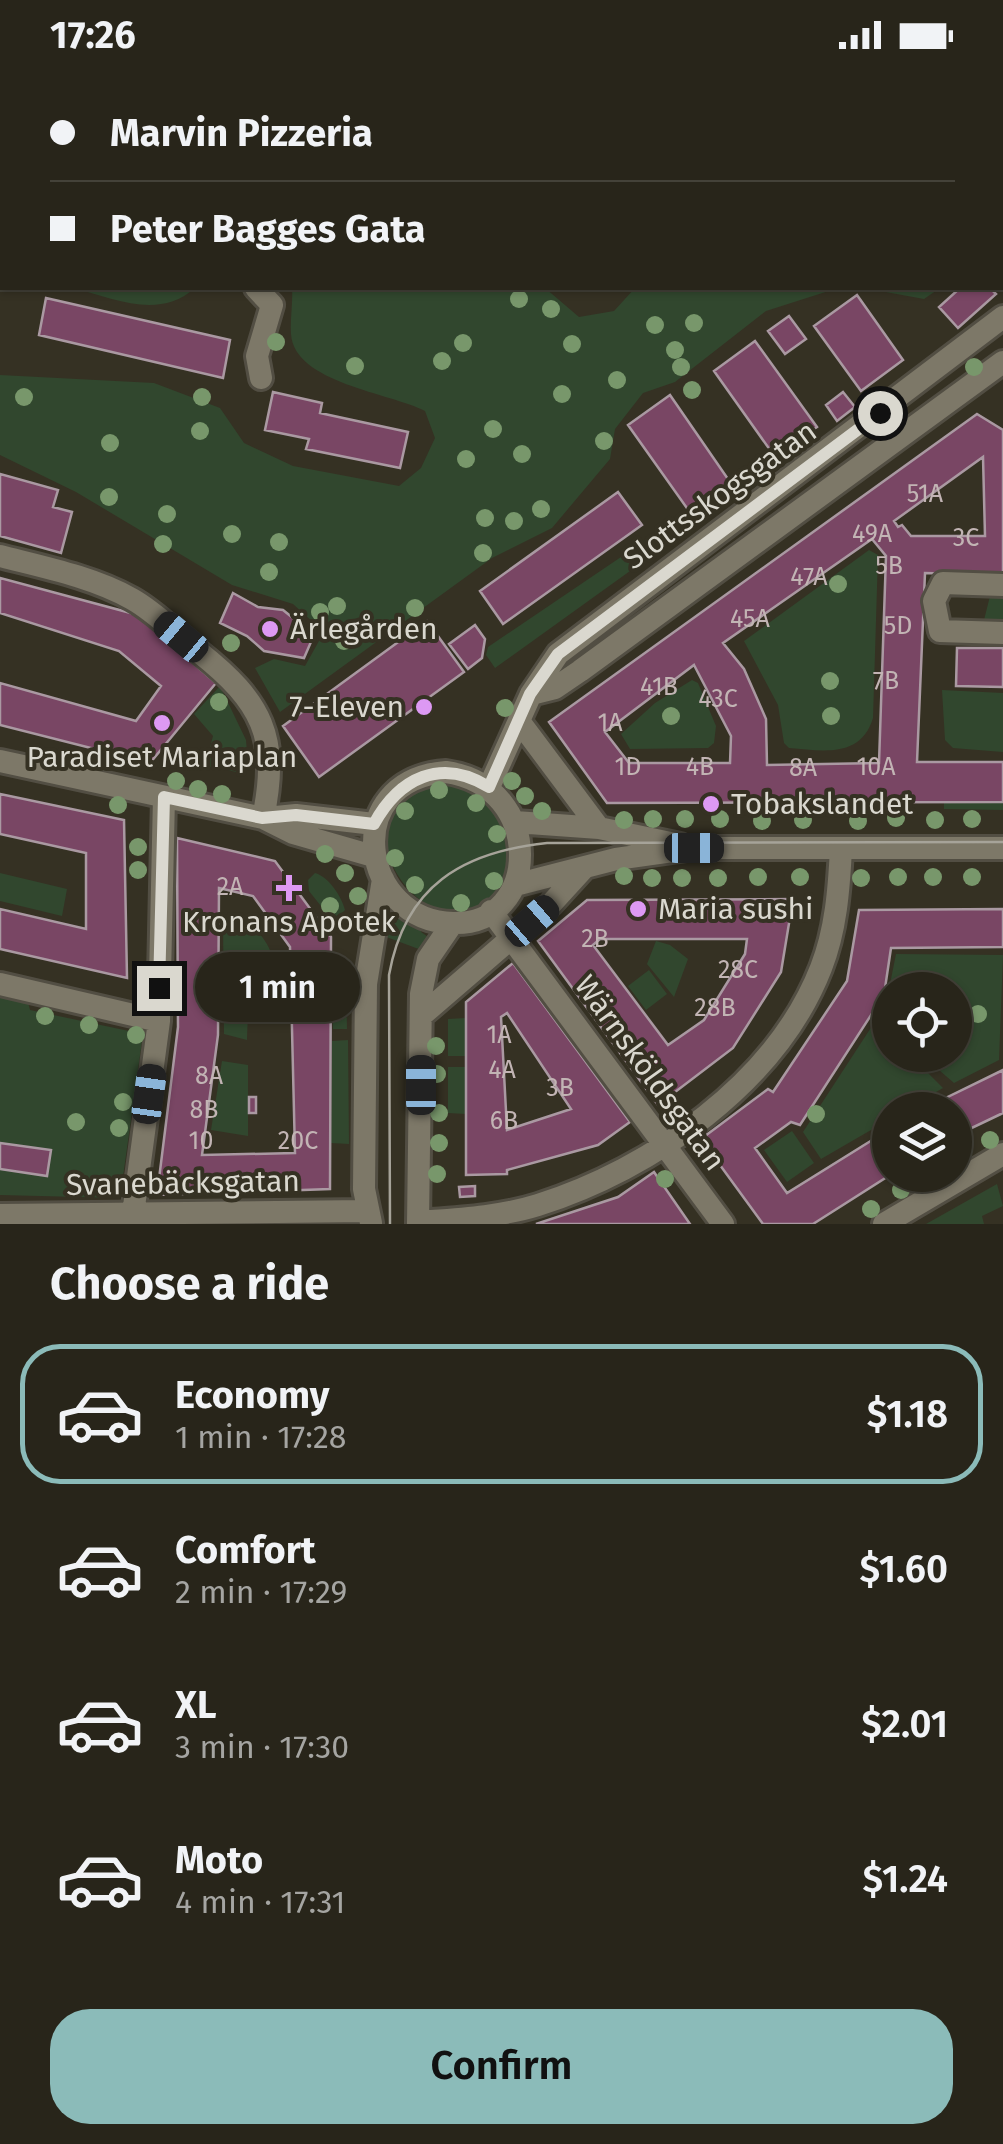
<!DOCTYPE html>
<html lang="en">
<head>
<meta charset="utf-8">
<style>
  body { margin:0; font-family:"Fira Sans",sans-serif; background:#343127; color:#f1f3f6; height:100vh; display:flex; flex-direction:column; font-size:38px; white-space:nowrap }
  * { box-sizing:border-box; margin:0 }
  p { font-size:32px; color:#a5a5a2 }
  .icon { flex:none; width:55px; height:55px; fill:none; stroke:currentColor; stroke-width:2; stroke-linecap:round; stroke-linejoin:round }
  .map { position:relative; height:1154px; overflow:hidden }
  .details { display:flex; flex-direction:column; background:#28251a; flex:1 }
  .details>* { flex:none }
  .hud { position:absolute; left:0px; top:0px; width:1005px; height:220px; box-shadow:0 2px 8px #0004,0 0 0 2px #444239; display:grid; align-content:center; height:220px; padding:0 50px; background:#28251a }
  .buttons { position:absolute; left:872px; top:902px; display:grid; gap:20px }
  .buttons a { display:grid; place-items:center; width:100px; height:100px; border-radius:50%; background:#28251a; box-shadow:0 2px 8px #0004,0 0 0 2px #444239; font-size:50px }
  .end { position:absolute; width:45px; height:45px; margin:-22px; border:12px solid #dad8cf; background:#111; box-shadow:0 0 0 5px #111 }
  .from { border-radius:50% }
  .bubble { position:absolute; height:70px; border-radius:35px; background:#28251a; box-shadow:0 2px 8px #0004,0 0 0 2px #444239; font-size:32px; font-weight:600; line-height:70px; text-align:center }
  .car { position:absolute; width:30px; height:60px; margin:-30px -15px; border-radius:12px; box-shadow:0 0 8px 2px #0007; background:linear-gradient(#222 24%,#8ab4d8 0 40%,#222 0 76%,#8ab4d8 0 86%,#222 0) }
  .hud b { display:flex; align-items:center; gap:35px; height:95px; font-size:38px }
  .hud b+b { border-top:2px solid #444239 }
  .hud i { width:25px; height:25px; background:#f1f3f6 }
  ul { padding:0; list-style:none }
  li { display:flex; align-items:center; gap:30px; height:140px; margin:0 20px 15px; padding:0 30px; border:5px solid transparent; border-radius:40px }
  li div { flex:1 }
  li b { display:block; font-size:38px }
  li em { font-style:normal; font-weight:600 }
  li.current { border-color:#8bbbb9 }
  li>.icon { width:90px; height:90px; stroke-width:1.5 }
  h2 { padding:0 50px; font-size:45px; line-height:120px }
  .primary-button { display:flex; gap:20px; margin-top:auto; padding:20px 50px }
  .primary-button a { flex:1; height:115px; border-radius:40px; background:#8bbbb9; color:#111; font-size:40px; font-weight:600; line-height:115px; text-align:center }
  .status { display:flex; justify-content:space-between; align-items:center; height:70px; padding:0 50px; background:#28251a; direction:ltr }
  .status svg { height:28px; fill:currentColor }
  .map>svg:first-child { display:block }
  .green { fill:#31472e }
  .building { fill:#794664; stroke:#aa99a2; stroke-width:2.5; fill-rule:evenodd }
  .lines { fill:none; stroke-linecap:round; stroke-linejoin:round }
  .minor-casing { stroke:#524e43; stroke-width:28 }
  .minor { stroke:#7d7868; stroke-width:22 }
  .tram { stroke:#a6a399; stroke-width:2.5 }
  .tree { fill:#78976b }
  .route { stroke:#dad8cf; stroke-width:12 }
  .poi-dot { fill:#dd99f3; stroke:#353123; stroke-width:4 }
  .labels { text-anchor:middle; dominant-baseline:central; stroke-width:8; stroke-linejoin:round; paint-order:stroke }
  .number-label { font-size:25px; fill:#c2b4b4 }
  .street-label { font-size:30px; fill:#dad8cf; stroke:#353123 }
  .poi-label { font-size:30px; fill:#dad8cf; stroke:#353123; text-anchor:start }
</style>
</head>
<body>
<div class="status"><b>17:26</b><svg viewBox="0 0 49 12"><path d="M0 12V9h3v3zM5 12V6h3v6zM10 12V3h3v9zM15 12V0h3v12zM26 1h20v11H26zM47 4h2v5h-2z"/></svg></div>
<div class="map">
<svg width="1003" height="1154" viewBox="0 0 1003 1154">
  <rect width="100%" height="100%" fill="#353123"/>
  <path class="green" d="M815,0H1003V175L1002,2H811Z
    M74,218H195C159,250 115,229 74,218Z
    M292,218H545L579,247L614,241L635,218H838L766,241L675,312L643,323L615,359L610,389L552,458L492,488L280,642L255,598L274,589L305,596L324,562L293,534L232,515L76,422L0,385V305L154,313L220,338L244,373L293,396L399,416L421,398L435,368L425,341C391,323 294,313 291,264C290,249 293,233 292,218Z
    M864,218H940L924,229Z
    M652,466L662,478L495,598L486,585L488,577Z
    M869,480L878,485L873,648C861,688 824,681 789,678L784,673L778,635L744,571Z
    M991,522L1003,523V554H983Z
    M692,610L698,613L716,656L714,673L708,678L630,679L621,664L655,633Z
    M220,616L246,670L248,694L237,702L205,696L213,666L194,644Z
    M942,620L1003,623V682L953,678L945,670Z
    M450,714C496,725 530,786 493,826C428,897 313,727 450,714Z
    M944,733H1003V740L944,739Z
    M791,734H863L860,740H791Z
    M0,803L67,819L62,846L0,831Z
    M315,803C328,806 342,827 345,840L338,847L328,845L309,821L308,810Z
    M401,843L423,856L421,862L431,869L424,881L381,865L387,850L396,853Z
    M223,850L248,851C267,870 275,883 276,910C247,921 248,942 247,970L224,964Z
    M656,871L670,875L688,889L674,927L647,894Z
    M896,884L1003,885L999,990L954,1013L924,987L955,985V920H890V948L884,944Z
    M649,900L667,924L646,940L628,916Z
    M331,912H346L347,959H333Z
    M0,925L28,932L30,940L143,964L120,1128L0,1125Z
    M466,948V986H448V949Z
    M874,953L890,964V985H910L943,1018L905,1040H890V1049L821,1089L803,1062Z
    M348,970L349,1074L331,1073L332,971Z
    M222,991L248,995V1066L211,1060Z
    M448,997H466V1044L448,1043Z
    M792,1061L814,1093L787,1112L764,1080Z
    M997,1114L1003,1136L982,1146L984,1154H926Z"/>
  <path class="building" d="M262,0H371L376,2H267Z
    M960,218H990L996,224L958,258L939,237Z
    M857,225L903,290L861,321L814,256Z
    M46,228L230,270L223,308L39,265Z
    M789,246L806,269L785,284L768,261Z
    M755,271L817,357L775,387L714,301Z
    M273,322L322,333L320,343L408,362L400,398L306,379L309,369L265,360Z
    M843,322L855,337L837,351L826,335Z
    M670,325L730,412L689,441L628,355Z
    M977,344L1003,360V505L925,503L917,692H1003V732L607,733L549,652ZM983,387L985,466H911L902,455L898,457L894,451ZM872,469L886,486L879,693L767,695L766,649L744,599L723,573ZM694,595L731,666L730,693H629L605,662Z
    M0,404L58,420L53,437L72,442L61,483L0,466Z
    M618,422L642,455L503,554L480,521Z
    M0,508L138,545L216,613L150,693L0,655V613L136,651L161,616L119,581L0,543Z
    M233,523L258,537L283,540L314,565L304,588L264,581L247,566L220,553Z
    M427,551L464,602L319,707L283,656Z
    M475,555L485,569L482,588L468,599L449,574Z
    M957,578H1003V617L956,616Z
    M0,724L124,750L127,908L0,879V839L86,859V783L0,764Z
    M177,768L275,791L331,867L330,1119L157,1125L178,957ZM219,818L253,826L290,877L295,1083L202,1085L218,965Z
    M793,829L781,902L733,978L658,1035L538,871L587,830ZM600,869H747L745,884L704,950L668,975L593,875Z
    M1003,839V877L891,878L884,925L800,1055L791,1052L755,1078L787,1123L890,1059V1105L813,1154H763L701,1069L768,1019L773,1022L847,911L859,840Z
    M513,893L630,1052L598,1075L507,1100V1104L466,1105V932ZM507,943L571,1039L507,1060L501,947Z
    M1003,1000V1043L955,1066V1040H921Z
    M249,1027H256V1043H249Z
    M0,1073L51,1080L47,1106L0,1099Z
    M654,1102L690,1154H536L618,1127Z
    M475,1116V1126L460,1127L459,1117Z"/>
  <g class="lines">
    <g class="minor-casing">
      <path id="minor" d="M446,0L452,2
        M626,2L629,0
        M0,165H2
        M256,218L272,235L257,286L261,308
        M0,486C43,497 93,507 132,529C157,543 177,565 199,582C262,632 280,667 263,748
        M1003,515L943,513L934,531L940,561L1003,563
        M531,624L555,618L580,601L1003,292
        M519,651L599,758
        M0,691L263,748L293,763L373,786
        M446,702C545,716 542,856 453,853C360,851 339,710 446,702Z
        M489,717L531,624L558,584L1003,247
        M266,748L296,745L374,754
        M515,752L599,758L680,775
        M515,815L616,789L694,778H1003
        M491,841L723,1154
        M0,914L159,951
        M421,946L551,834L583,799
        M133,1144L159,951L164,727
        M0,1145L366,1141
        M418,1152C457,1149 500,1147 538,1135C652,1099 776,1013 821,898C836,860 839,819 841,778
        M371,1153L364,1119L366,914L383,809
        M418,1154L421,924L428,889L452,854
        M884,1154L1003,1084"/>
    </g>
    <use href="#minor" class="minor"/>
    <path class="tram" d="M390,1154L389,905C405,816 462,782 547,773L1003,772"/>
  </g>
  <g class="tree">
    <circle cx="519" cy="229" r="9"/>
    <circle cx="551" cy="239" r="9"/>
    <circle cx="694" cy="253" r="9"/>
    <circle cx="655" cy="255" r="9"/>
    <circle cx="276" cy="272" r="9"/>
    <circle cx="463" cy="273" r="9"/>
    <circle cx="572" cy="274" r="9"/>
    <circle cx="675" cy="280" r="9"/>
    <circle cx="442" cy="291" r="9"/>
    <circle cx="355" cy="296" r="9"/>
    <circle cx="681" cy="297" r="9"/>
    <circle cx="974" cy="297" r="9"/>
    <circle cx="617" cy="310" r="9"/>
    <circle cx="692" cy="320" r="9"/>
    <circle cx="562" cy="324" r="9"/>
    <circle cx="24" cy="327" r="9"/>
    <circle cx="202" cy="327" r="9"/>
    <circle cx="493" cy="359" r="9"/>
    <circle cx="200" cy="361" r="9"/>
    <circle cx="604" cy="371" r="9"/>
    <circle cx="110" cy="373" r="9"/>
    <circle cx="522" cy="384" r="9"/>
    <circle cx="466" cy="389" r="9"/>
    <circle cx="109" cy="427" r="9"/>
    <circle cx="541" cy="439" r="9"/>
    <circle cx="167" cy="444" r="9"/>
    <circle cx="485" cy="448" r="9"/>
    <circle cx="514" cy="451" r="9"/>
    <circle cx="232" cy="464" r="9"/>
    <circle cx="279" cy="472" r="9"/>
    <circle cx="163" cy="474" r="9"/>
    <circle cx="483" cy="483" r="9"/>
    <circle cx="269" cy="502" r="9"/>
    <circle cx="838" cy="514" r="9"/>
    <circle cx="337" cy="536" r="9"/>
    <circle cx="415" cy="538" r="9"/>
    <circle cx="320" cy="542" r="9"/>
    <circle cx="344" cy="571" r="9"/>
    <circle cx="231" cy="573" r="9"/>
    <circle cx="830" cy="611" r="9"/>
    <circle cx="219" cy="632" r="9"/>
    <circle cx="505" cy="638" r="9"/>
    <circle cx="671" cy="646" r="9"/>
    <circle cx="831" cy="646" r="9"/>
    <circle cx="176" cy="711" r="9"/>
    <circle cx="512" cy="711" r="9"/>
    <circle cx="198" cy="719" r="9"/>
    <circle cx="439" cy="720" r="9"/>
    <circle cx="222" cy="724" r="9"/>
    <circle cx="525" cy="726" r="9"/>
    <circle cx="476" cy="733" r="9"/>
    <circle cx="118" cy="735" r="9"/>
    <circle cx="405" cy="741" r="9"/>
    <circle cx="542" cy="741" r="9"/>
    <circle cx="896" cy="748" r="9"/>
    <circle cx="653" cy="749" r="9"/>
    <circle cx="685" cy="749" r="9"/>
    <circle cx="720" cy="749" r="9"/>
    <circle cx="972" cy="749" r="9"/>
    <circle cx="624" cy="750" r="9"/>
    <circle cx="803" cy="750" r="9"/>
    <circle cx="935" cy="750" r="9"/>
    <circle cx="762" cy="751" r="9"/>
    <circle cx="858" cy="751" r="9"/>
    <circle cx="497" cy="764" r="9"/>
    <circle cx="138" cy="777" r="9"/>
    <circle cx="325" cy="784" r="9"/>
    <circle cx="395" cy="788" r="9"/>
    <circle cx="138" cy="800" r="9"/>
    <circle cx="345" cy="803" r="9"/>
    <circle cx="624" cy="806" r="9"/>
    <circle cx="758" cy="807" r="9"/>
    <circle cx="800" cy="807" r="9"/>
    <circle cx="898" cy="807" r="9"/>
    <circle cx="933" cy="807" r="9"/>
    <circle cx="972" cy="807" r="9"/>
    <circle cx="652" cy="808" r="9"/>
    <circle cx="682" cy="808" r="9"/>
    <circle cx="718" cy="808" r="9"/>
    <circle cx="861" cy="808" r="9"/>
    <circle cx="494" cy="811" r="9"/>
    <circle cx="415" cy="815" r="9"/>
    <circle cx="358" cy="826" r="9"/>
    <circle cx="461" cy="833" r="9"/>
    <circle cx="330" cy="836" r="9"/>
    <circle cx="978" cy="944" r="9"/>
    <circle cx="45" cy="946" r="9"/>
    <circle cx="89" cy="955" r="9"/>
    <circle cx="136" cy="965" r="9"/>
    <circle cx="436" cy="976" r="9"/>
    <circle cx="437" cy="1004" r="9"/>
    <circle cx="123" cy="1032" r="9"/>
    <circle cx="439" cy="1043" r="9"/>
    <circle cx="816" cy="1044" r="9"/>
    <circle cx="76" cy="1052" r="9"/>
    <circle cx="119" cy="1058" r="9"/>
    <circle cx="990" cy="1070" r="9"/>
    <circle cx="439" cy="1073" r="9"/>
    <circle cx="437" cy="1104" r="9"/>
    <circle cx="665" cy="1109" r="9"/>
    <circle cx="901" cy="1120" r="9"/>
    <circle cx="871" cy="1139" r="9"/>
  </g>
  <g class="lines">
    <path class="route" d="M159,918L164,727L262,748L296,745L374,754C399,708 441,687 489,717L530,624L558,584L880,343"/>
  </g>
  <g class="poi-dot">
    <circle cx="270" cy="559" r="10"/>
    <circle cx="424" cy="637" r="10"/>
    <circle cx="162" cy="653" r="10"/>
    <circle cx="711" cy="734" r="10"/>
    <path d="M284 803h10v10h10v10h-10v10h-10v-10h-10v-10h10z"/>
    <circle cx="638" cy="839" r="10"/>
  </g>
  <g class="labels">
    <g class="number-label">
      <text x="925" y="424">51A</text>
      <text x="872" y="464">49A</text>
      <text x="966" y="468">3C</text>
      <text x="889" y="496">5B</text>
      <text x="809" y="507">47A</text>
      <text x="750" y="549">45A</text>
      <text x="898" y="556">5D</text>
      <text x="886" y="611">7B</text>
      <text x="659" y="617">41B</text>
      <text x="718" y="629">43C</text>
      <text x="610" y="653">1A</text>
      <text x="628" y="697">1D</text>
      <text x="700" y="697">4B</text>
      <text x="876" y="697">10A</text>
      <text x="803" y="698">8A</text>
      <text x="230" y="817">2A</text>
      <text x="595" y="869">2B</text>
      <text x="738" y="900">28C</text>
      <text x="715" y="938">28B</text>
      <text x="499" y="965">1A</text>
      <text x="502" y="1000">4A</text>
      <text x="209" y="1006">8A</text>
      <text x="560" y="1018">3B</text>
      <text x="204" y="1040">8B</text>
      <text x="504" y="1051">6B</text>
      <text x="201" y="1071">10</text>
      <text x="298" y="1071">20C</text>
    </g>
    <g class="street-label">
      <text transform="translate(720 425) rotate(-36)">Slottsskogsgatan</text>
      <text transform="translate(650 1003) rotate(54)">Wärnsköldsgatan</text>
      <text transform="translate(183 1113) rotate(-1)">Svanebäcksgatan</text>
    </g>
    <g class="poi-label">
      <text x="290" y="559">Ärlegården</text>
      <text x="404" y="637" text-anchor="end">7-Eleven</text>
      <text x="162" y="687" text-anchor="middle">Paradiset Mariaplan</text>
      <text x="731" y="734">Tobakslandet</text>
      <text x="658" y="839">Maria sushi</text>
      <text x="289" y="852" text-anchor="middle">Kronans Apotek</text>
    </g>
  </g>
</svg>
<div class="buttons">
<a><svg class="icon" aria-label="locate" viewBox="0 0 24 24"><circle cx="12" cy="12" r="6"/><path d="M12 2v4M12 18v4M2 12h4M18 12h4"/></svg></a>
<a><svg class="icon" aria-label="layers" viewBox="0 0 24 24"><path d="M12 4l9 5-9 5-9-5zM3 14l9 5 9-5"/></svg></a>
</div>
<i class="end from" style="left:880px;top:343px"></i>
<i class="end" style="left:159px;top:918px"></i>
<div class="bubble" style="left:195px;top:882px;width:165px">1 min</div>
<i class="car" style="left:181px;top:567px;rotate:310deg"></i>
<i class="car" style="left:694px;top:778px;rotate:90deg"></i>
<i class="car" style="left:532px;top:851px;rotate:49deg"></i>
<i class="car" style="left:421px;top:1015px;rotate:0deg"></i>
<i class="car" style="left:149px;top:1024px;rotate:8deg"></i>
<div class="hud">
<b><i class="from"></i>Marvin Pizzeria</b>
<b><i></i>Peter Bagges Gata</b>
</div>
</div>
<section class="details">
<h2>Choose a ride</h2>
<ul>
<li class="current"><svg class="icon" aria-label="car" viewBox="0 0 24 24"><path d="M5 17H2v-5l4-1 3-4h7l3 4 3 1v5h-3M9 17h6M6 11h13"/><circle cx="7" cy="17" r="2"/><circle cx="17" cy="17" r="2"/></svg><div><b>Economy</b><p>1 min · 17:28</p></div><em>$1.18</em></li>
<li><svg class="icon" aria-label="car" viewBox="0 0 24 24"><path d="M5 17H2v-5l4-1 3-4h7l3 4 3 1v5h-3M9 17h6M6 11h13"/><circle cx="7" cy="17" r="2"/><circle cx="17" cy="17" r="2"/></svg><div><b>Comfort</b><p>2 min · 17:29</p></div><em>$1.60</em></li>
<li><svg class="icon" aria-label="car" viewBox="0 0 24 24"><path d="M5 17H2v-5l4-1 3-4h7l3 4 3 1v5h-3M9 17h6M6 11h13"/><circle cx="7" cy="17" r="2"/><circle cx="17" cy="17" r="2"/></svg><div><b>XL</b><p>3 min · 17:30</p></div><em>$2.01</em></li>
<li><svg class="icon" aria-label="car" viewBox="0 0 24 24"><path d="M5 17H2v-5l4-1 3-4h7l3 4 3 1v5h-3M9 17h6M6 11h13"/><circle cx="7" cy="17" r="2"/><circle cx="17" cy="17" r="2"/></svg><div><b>Moto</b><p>4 min · 17:31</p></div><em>$1.24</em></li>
</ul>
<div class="primary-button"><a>Confirm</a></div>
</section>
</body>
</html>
